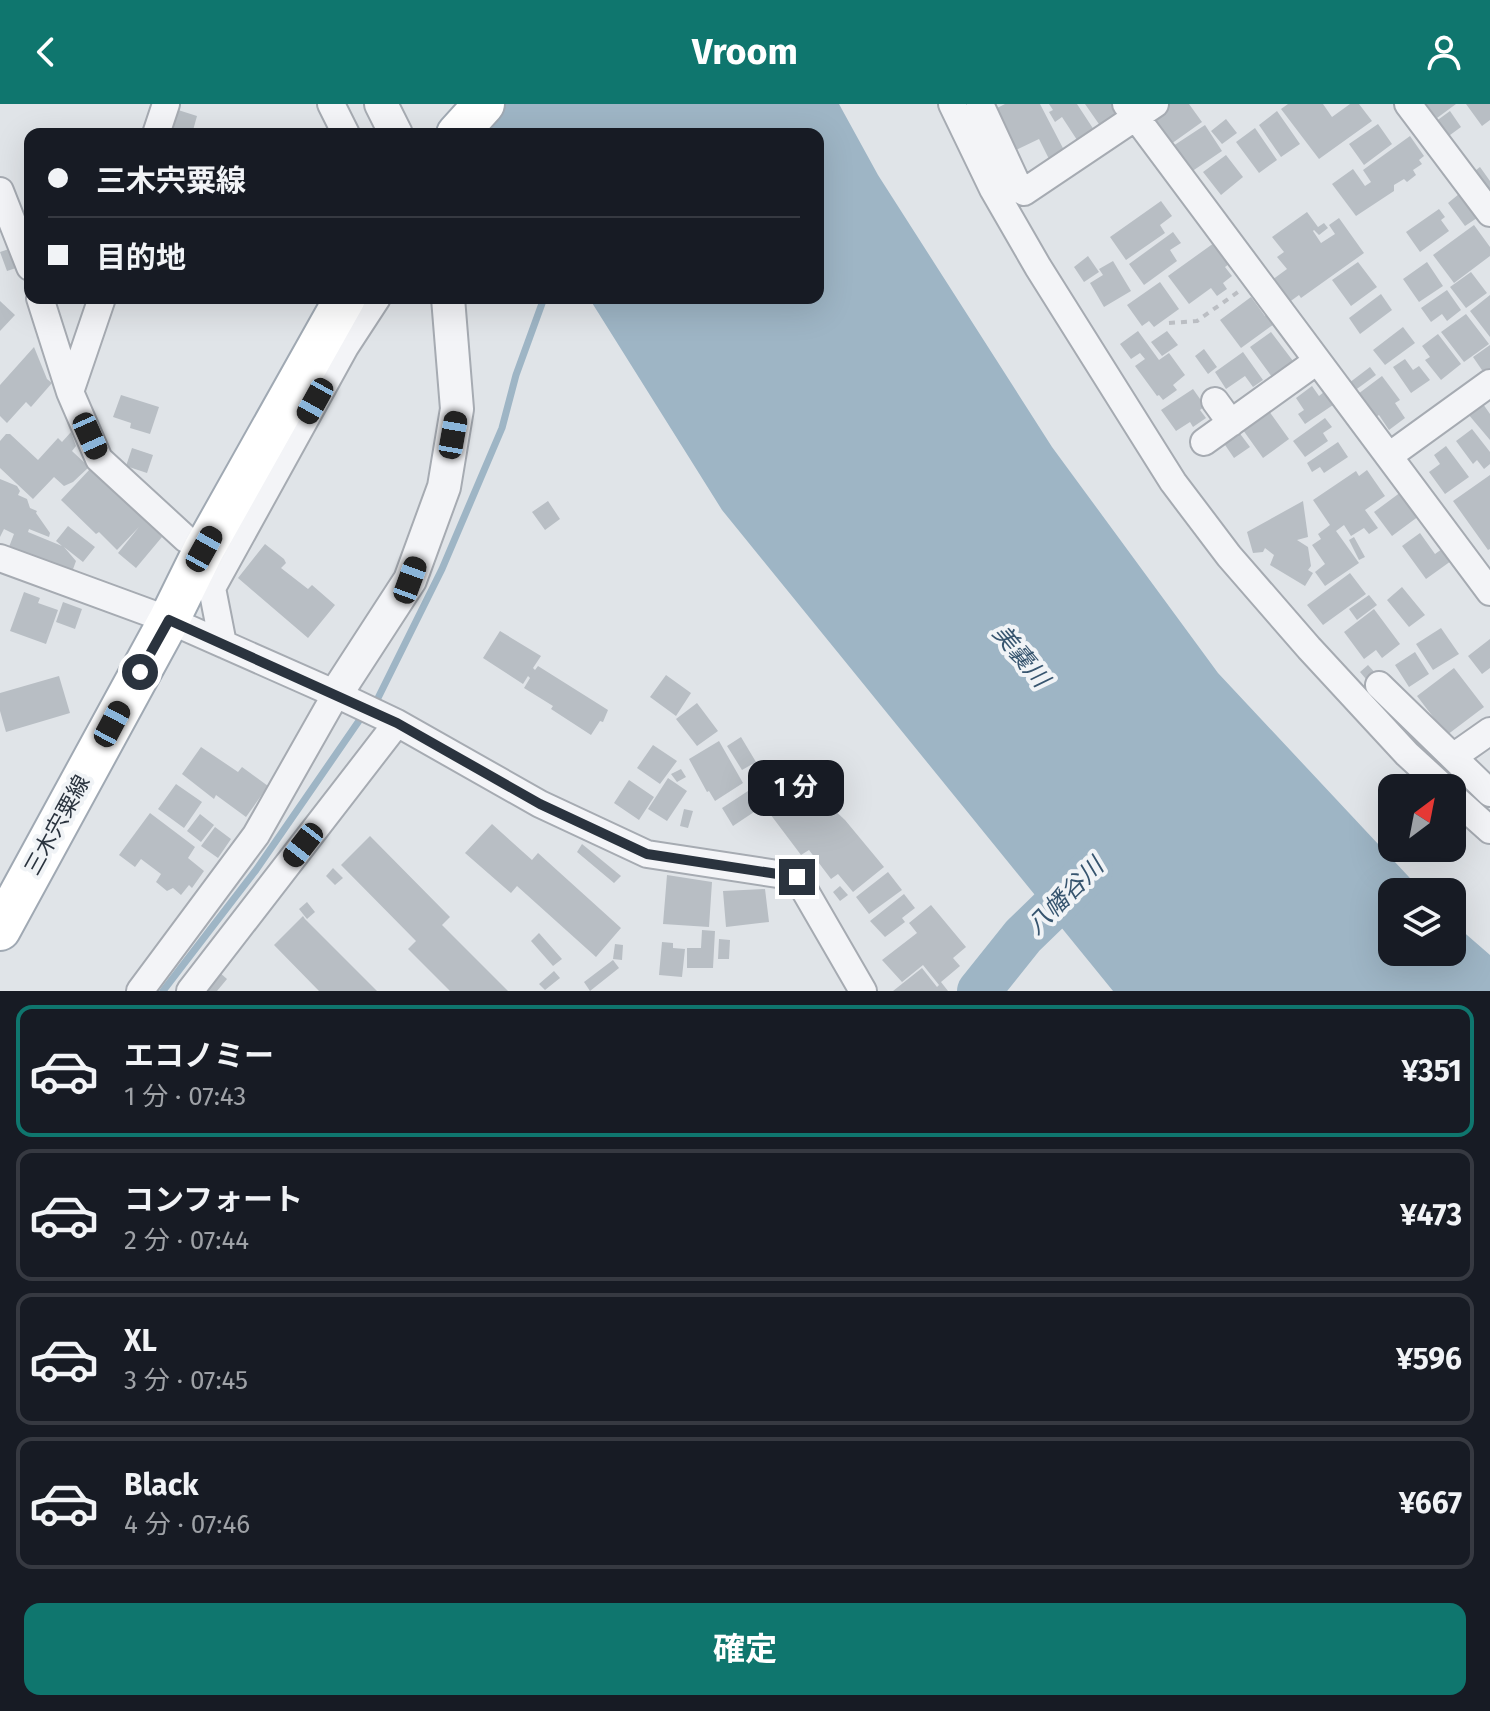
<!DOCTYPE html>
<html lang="ja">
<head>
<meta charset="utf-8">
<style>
  body { margin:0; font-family:"Fira Sans","Noto Sans JP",sans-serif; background:#20242c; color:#f1f3f6; height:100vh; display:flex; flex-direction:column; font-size:30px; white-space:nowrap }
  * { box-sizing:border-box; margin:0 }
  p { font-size:26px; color:#9ea1a6 }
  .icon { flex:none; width:44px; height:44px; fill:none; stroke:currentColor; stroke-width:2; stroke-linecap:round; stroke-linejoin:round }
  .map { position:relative; height:887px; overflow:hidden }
  .side { display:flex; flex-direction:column; background:#171b24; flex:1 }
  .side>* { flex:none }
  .banner { position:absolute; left:24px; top:24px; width:800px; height:176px; border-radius:16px; box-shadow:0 8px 32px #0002; display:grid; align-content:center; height:176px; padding:0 24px; background:#171b24 }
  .needle { width:52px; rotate:32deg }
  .buttons { position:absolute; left:1378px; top:670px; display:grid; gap:16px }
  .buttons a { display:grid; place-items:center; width:88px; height:88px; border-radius:16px; background:#171b24; box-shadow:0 8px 32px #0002; font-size:40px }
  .end { position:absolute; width:36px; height:36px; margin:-18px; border:10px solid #2a333e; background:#fff; box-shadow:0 0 0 4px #fff }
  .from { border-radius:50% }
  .bubble { position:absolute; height:56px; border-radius:16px; background:#171b24; box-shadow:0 8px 32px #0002; font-size:26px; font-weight:700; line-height:56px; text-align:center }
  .car { position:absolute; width:24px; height:48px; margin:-24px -12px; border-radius:10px; box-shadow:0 0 6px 2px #0007; background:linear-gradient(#222 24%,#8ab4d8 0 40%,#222 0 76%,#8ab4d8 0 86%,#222 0) }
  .banner b { display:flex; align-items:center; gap:28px; height:76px; font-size:30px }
  .banner b+b { border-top:2px solid #363941 }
  .banner i { width:20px; height:20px; background:#f1f3f6 }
  ul { padding:14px 0 0; list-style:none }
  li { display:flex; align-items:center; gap:24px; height:132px; margin:0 16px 12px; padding:0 8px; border:4px solid #363941; border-radius:16px }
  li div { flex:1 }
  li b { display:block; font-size:30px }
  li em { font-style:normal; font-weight:700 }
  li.active { border-color:#0f766e }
  li>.icon { width:72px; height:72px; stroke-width:1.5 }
  .button { display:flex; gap:16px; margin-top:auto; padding:16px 24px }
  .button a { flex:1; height:92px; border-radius:16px; background:#0f766e; color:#fff; font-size:32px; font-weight:700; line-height:92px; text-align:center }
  header { display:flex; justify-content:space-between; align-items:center; height:104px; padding:0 24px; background:#0f766e; color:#fff; font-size:36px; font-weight:700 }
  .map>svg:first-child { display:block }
  .water { fill:#9eb5c5 }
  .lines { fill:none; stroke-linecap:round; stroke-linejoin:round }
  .stream { stroke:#9eb5c5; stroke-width:7 }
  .river { stroke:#9eb5c5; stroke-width:44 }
  .building { fill:#b8bec4 }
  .minor-casing { stroke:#a6abb2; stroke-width:30 }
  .tertiary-casing { stroke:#a6abb2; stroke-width:36 }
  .primary-casing { stroke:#a0a9b3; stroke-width:44 }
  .path { stroke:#bbbec3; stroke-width:4; stroke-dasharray:6 6; stroke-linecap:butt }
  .minor { stroke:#f3f4f7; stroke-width:26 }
  .tertiary { stroke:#f3f4f7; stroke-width:32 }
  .primary { stroke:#fff; stroke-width:40 }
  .route { stroke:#2a333e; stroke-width:10 }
  .labels { text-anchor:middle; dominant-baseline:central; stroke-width:8; stroke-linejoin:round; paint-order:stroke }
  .street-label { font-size:22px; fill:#2a333e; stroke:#f0f3f6 }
  .water-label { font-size:24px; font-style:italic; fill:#37556f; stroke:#f0f3f6 }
</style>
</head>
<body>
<header><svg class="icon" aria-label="back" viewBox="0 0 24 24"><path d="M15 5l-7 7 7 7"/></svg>Vroom<svg class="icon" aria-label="person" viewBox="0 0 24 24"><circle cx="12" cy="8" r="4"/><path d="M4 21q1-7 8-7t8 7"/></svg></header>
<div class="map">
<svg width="1490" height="887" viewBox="0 0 1490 887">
  <rect width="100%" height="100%" fill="#e0e4e8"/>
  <path class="water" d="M467,0H839L878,71L1052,343L1218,569L1423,788H1392V848H1452V818L1490,851V887H1113L722,406L589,194H818V30H486Z"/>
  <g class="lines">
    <path class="stream" d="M371,602L378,594L442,465L502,324L516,271L544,194
      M163,887L256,766L363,611"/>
    <path class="river" d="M979,887L1023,832L1091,766"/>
  </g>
  <path class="building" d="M1005,0H1040L1065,48L1049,55L1039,35L1016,46L995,5Z
    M1049,0H1077L1096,29L1079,39L1062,13L1055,18L1049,8L1053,6Z
    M1085,0H1113L1120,11L1101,23Z
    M1167,0H1189L1202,18L1171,40L1151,11Z
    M1288,0H1323L1332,13L1350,0H1359L1372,17L1319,55L1281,5Z
    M1426,0H1456L1437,14Z
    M1466,0H1490V16L1482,22Z
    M175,5L197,12L192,30H168Z
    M1277,7L1300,40L1281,53L1259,21Z
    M1450,7L1461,23L1446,34L1435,18Z
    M1226,15L1237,29L1222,40L1211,27Z
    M1378,20L1392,40L1364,61L1349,40Z
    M1205,21L1222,47L1191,68L1173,42Z
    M1255,24L1277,56L1259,69L1236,38Z
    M1410,32L1424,52L1419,56L1422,60L1413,66L1416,71L1407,78L1404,75L1394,81V87L1356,112L1332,80L1353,65L1365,82L1371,78L1363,66Z
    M1226,51L1243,73L1221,91L1203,68Z
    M1480,63L1490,77V91L1471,70Z
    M1459,90L1477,114L1465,122L1448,99Z
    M1161,97L1172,112L1160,121L1165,129L1126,156L1110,133Z
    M1439,105L1445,113L1441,116L1449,127L1420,148L1406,128Z
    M1307,108L1318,123L1324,119L1328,124L1319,131L1314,126L1313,127L1321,139L1335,130L1329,121L1339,114L1364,149L1301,194L1299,191L1288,199L1272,176L1287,165L1277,153L1284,148L1272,133Z
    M1474,121L1490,143V152L1454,179L1433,151Z
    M1173,128L1181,139L1170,146L1177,157L1144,181L1129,160Z
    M1214,139L1229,160L1225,163L1232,172L1223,179L1227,185L1217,192L1211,184L1189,200L1168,172Z
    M9,145L16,164L7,167L0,148Z
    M1088,152L1099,168L1084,178L1074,163Z
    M1113,157L1131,187L1104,203L1090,179L1103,171L1099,165Z
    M1358,158L1377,183L1351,202L1332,176Z
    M1427,158L1443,182L1419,198L1403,175Z
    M1471,168L1487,189L1466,204L1450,183Z
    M1160,178L1179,205L1154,223L1149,217L1142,222L1127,201Z
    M1447,186L1461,206L1447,217L1442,210L1431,218L1421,204Z
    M1381,190L1392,206L1360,230L1349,214Z
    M1490,191V233L1470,207Z
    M1251,193L1265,212L1270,208L1277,218L1241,244L1220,216Z
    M0,197L15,211L0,227Z
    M1466,210L1489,240L1464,258L1441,228Z
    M1403,223L1415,239L1385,261L1373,246Z
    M1138,227L1159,256L1169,249L1185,271L1173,281L1177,286L1163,296L1159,291L1157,292L1135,262L1145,255L1140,249L1131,255L1120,240Z
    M1167,227L1178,241L1162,252L1151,238Z
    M1271,228L1293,257L1272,273L1250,243Z
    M1438,230L1461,260L1441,276L1425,256L1430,253L1422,242Z
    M1490,241V264L1484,269L1473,253Z
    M34,243L47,275L52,279L31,303L26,298L7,319L0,312V281Z
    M1204,245L1217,263L1208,270L1195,252Z
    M1243,248L1263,276L1253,283L1245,272L1226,285L1215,268Z
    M1405,255L1413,266L1419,262L1430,276L1411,289L1393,263Z
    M1370,263L1376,271L1354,287L1349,279Z
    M1382,272L1400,296L1395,299L1405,314L1389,326L1379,311L1376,313L1358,290Z
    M1312,282L1319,292L1324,288L1333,301L1305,320L1298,310L1304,306L1296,294Z
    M1193,285L1205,302L1200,306L1206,314L1193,323L1190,318L1176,327L1161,306Z
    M121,291L159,303L150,330L130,324L131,319L113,313Z
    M1483,300L1490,310V336L1468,310Z
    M1269,307L1289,335L1263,354L1243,326Z
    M1325,314L1332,323L1323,329L1328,337L1305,353L1293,337Z
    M1472,325L1490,348V360L1484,365L1477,356L1473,360L1456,337Z
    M1238,327L1250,343L1234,354L1223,338Z
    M71,328L76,342L72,347L89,363L73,378L64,382L54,373L33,395L0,364V337L6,330H10L38,356L58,334L62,338Z
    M1338,338L1348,353L1324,369L1320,363L1312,368L1307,359Z
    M1446,342L1469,373L1445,390L1429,368L1440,360L1434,351Z
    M132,344L153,351L147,369L126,362Z
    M90,365L162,433L136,464L118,449L139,423L117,446L99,428L96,430L61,396Z
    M1367,366L1385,392L1365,406L1378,424L1369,430L1364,424L1351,432L1344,421L1336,427L1359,459L1325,482L1315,468L1325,460L1312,441L1321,435L1318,430L1330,421L1313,396L1356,367L1359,372Z
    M1490,371V445L1488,446L1453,397Z
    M0,375L17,382L20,387L18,391L27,395L30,404L37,407L36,409L50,429L49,433L29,425L28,428L62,442L56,437L68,422L95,443L83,458L64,443L76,457L72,468L9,443L14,430L4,425L0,433Z
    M1401,388L1419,412L1392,432L1374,408Z
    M548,397L560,415L545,426L532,408Z
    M1303,397L1308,433L1297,436L1308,443L1311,462L1308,466L1313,469L1305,482L1270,461L1274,451L1265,444L1263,448L1253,449L1247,428Z
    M1420,429L1435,450L1442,445L1451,457L1426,475L1402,442Z
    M1354,433L1365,453L1359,456L1349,436Z
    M265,440L284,455L286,459L281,464L308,485L312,481L335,501L308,534L238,474Z
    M1350,469L1366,490L1323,521L1307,501Z
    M1402,483L1425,511L1409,523L1387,496Z
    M24,488L40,494L38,499L58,506L46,540L10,527Z
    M1369,491L1377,501L1357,516L1349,505Z
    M63,498L82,505L75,525L56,518Z
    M1374,505L1400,540L1382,554L1376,546L1364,555L1344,528Z
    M1441,524L1459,550L1433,566L1416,540Z
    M500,527L541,552L533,564L535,566L538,562L608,606L603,618L600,617L591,631L551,605L553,602L524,584L530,574L528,572L523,580L483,554Z
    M1490,535V564L1482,570L1468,552Z
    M1415,548L1429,570L1409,583L1395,561Z
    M1368,561L1379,573L1371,581L1360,568Z
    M1454,564L1484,603L1447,631L1417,592Z
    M666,571L691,589L676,612L650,593Z
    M59,572L70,609L6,628L0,607V589Z
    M697,599L718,627L697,642L676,615Z
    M741,633L756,658L742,666L727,642Z
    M719,637L743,679L715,697L709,687L707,688L689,655Z
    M653,641L677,657L660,680L637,664Z
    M201,643L238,668L242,663L268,682L246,713L216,691L214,695L182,670Z
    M783,656L799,677L801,675L845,716L884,763L853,788L838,770L831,775L809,746L801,751L749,682L760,673L758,670L769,662L771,666Z
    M681,665L686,673L677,678L671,670Z
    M668,674L687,687L667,717L648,705Z
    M629,676L654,693L639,716L614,699Z
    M176,680L202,698L184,724L158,705Z
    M748,687L760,704L733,722L722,704Z
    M684,705L693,707L688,724L680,722Z
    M150,709L195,743L188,754L204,767L192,784L189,781L181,791L173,784L167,787L156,778L161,770L141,755L135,763L119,751Z
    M200,710L214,721L201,738L187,727Z
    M492,720L532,756L538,749L621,824L596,853L517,782L511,789L465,749Z
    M215,723L231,735L218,754L201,742Z
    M370,732L450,813L442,821L508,887H450L408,845L416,837L341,761Z
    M582,740L621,772L614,779L577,748Z
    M333,764L343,774L335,781L326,772Z
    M888,768L902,786L869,810L856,793Z
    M667,771L712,778L709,823L663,820Z
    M840,782L848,791L840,797L833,788Z
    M765,785L769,818L726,823L723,787Z
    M904,790L915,804L902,814L905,818L885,833L870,817Z
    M307,798L315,808L307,815L299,805Z
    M931,801L966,843L953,854L960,862L941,878L948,887H893L922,864L937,883L939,881L923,861L902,878L882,856L917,829L909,819Z
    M303,812L305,815L377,887H319L274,841Z
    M702,826L715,827L713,864H687V844H701Z
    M539,829L562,855L553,862L531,837Z
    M719,835L730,836L729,855H718Z
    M662,838L673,839V844L685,845L682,873L659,871Z
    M615,840L623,841L622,856L613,855Z
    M613,856L619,864L590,887L584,878Z
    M554,867L560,874L545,886L539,880Z
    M219,868L227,875L217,887H204Z"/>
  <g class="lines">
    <g class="minor-casing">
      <path id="minor" d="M331,0L346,30
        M952,0L993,85L1038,163L1173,378L1229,452L1309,544L1407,650L1444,684
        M980,0L1018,82L1024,88L1155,0
        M1126,0L1490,488
        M1408,0L1490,109
        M156,30L166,0
        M0,87L30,163
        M40,194L70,288L99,355L186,435L204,445
        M70,288L102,194
        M1215,297L1231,319
        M1204,338L1317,257
        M1389,352L1490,279
        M0,454L169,516L336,590L397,619L540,700L647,750L797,773L863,887
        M223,540L212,484L345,243L377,194
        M1379,581L1490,689
        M1453,653L1490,627
        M1452,692L1490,726
        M140,887L256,731L336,590
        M190,887L397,619"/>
    </g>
    <g class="tertiary-casing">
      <path id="tertiary" d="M381,0L396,30
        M336,590L410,476L444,383L457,305L448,194"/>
    </g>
    <g class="primary-casing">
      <path id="primary" d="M457,30L484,0
        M0,826L169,516L204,445L345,194"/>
    </g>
    <path class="path" d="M1169,219L1197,217L1238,188"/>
    <use href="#minor" class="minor"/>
    <use href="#tertiary" class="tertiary"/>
    <use href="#primary" class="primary"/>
  </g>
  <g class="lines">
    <path class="route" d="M140,568L169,516L397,619L540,700L647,750L797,773"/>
  </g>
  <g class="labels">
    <g class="street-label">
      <text transform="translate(57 721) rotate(-61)">三木宍粟線</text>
    </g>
    <g class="water-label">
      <text transform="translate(1021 552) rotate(50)">美嚢川</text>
      <text transform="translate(1065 792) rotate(-45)">八幡谷川</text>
    </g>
  </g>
</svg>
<div class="buttons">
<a><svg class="needle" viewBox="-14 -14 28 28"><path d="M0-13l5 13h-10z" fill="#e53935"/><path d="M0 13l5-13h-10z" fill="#9ea1a6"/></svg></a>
<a><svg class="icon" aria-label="layers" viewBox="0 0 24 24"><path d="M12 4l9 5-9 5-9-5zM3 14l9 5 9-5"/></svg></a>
</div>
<i class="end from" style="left:140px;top:568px"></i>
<i class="end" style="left:797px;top:773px"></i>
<div class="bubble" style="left:748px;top:656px;width:96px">1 分</div>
<i class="car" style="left:315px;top:297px;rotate:209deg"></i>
<i class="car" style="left:453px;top:331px;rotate:10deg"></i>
<i class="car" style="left:90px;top:332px;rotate:156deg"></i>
<i class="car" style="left:204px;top:445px;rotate:29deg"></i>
<i class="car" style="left:410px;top:476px;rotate:20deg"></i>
<i class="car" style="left:112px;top:620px;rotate:28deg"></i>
<i class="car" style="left:303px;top:741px;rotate:218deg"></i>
<div class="banner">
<b><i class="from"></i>三木宍粟線</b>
<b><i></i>目的地</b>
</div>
</div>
<section class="side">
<ul>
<li class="active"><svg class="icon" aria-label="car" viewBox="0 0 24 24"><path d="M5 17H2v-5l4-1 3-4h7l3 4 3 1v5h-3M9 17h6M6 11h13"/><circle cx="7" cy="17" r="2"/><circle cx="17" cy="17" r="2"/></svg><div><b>エコノミー</b><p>1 分 · 07:43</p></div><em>¥351</em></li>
<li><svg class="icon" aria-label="car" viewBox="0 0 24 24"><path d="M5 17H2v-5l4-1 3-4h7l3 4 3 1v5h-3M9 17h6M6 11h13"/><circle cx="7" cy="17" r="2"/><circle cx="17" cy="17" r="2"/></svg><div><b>コンフォート</b><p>2 分 · 07:44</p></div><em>¥473</em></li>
<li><svg class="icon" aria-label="car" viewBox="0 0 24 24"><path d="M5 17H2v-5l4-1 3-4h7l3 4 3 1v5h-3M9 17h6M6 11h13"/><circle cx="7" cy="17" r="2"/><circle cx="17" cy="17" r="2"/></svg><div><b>XL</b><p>3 分 · 07:45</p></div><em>¥596</em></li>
<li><svg class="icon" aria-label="car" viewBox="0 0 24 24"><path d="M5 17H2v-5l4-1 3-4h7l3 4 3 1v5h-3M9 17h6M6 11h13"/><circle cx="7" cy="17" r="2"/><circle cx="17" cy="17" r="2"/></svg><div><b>Black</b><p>4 分 · 07:46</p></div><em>¥667</em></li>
</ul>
<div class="button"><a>確定</a></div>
</section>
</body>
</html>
